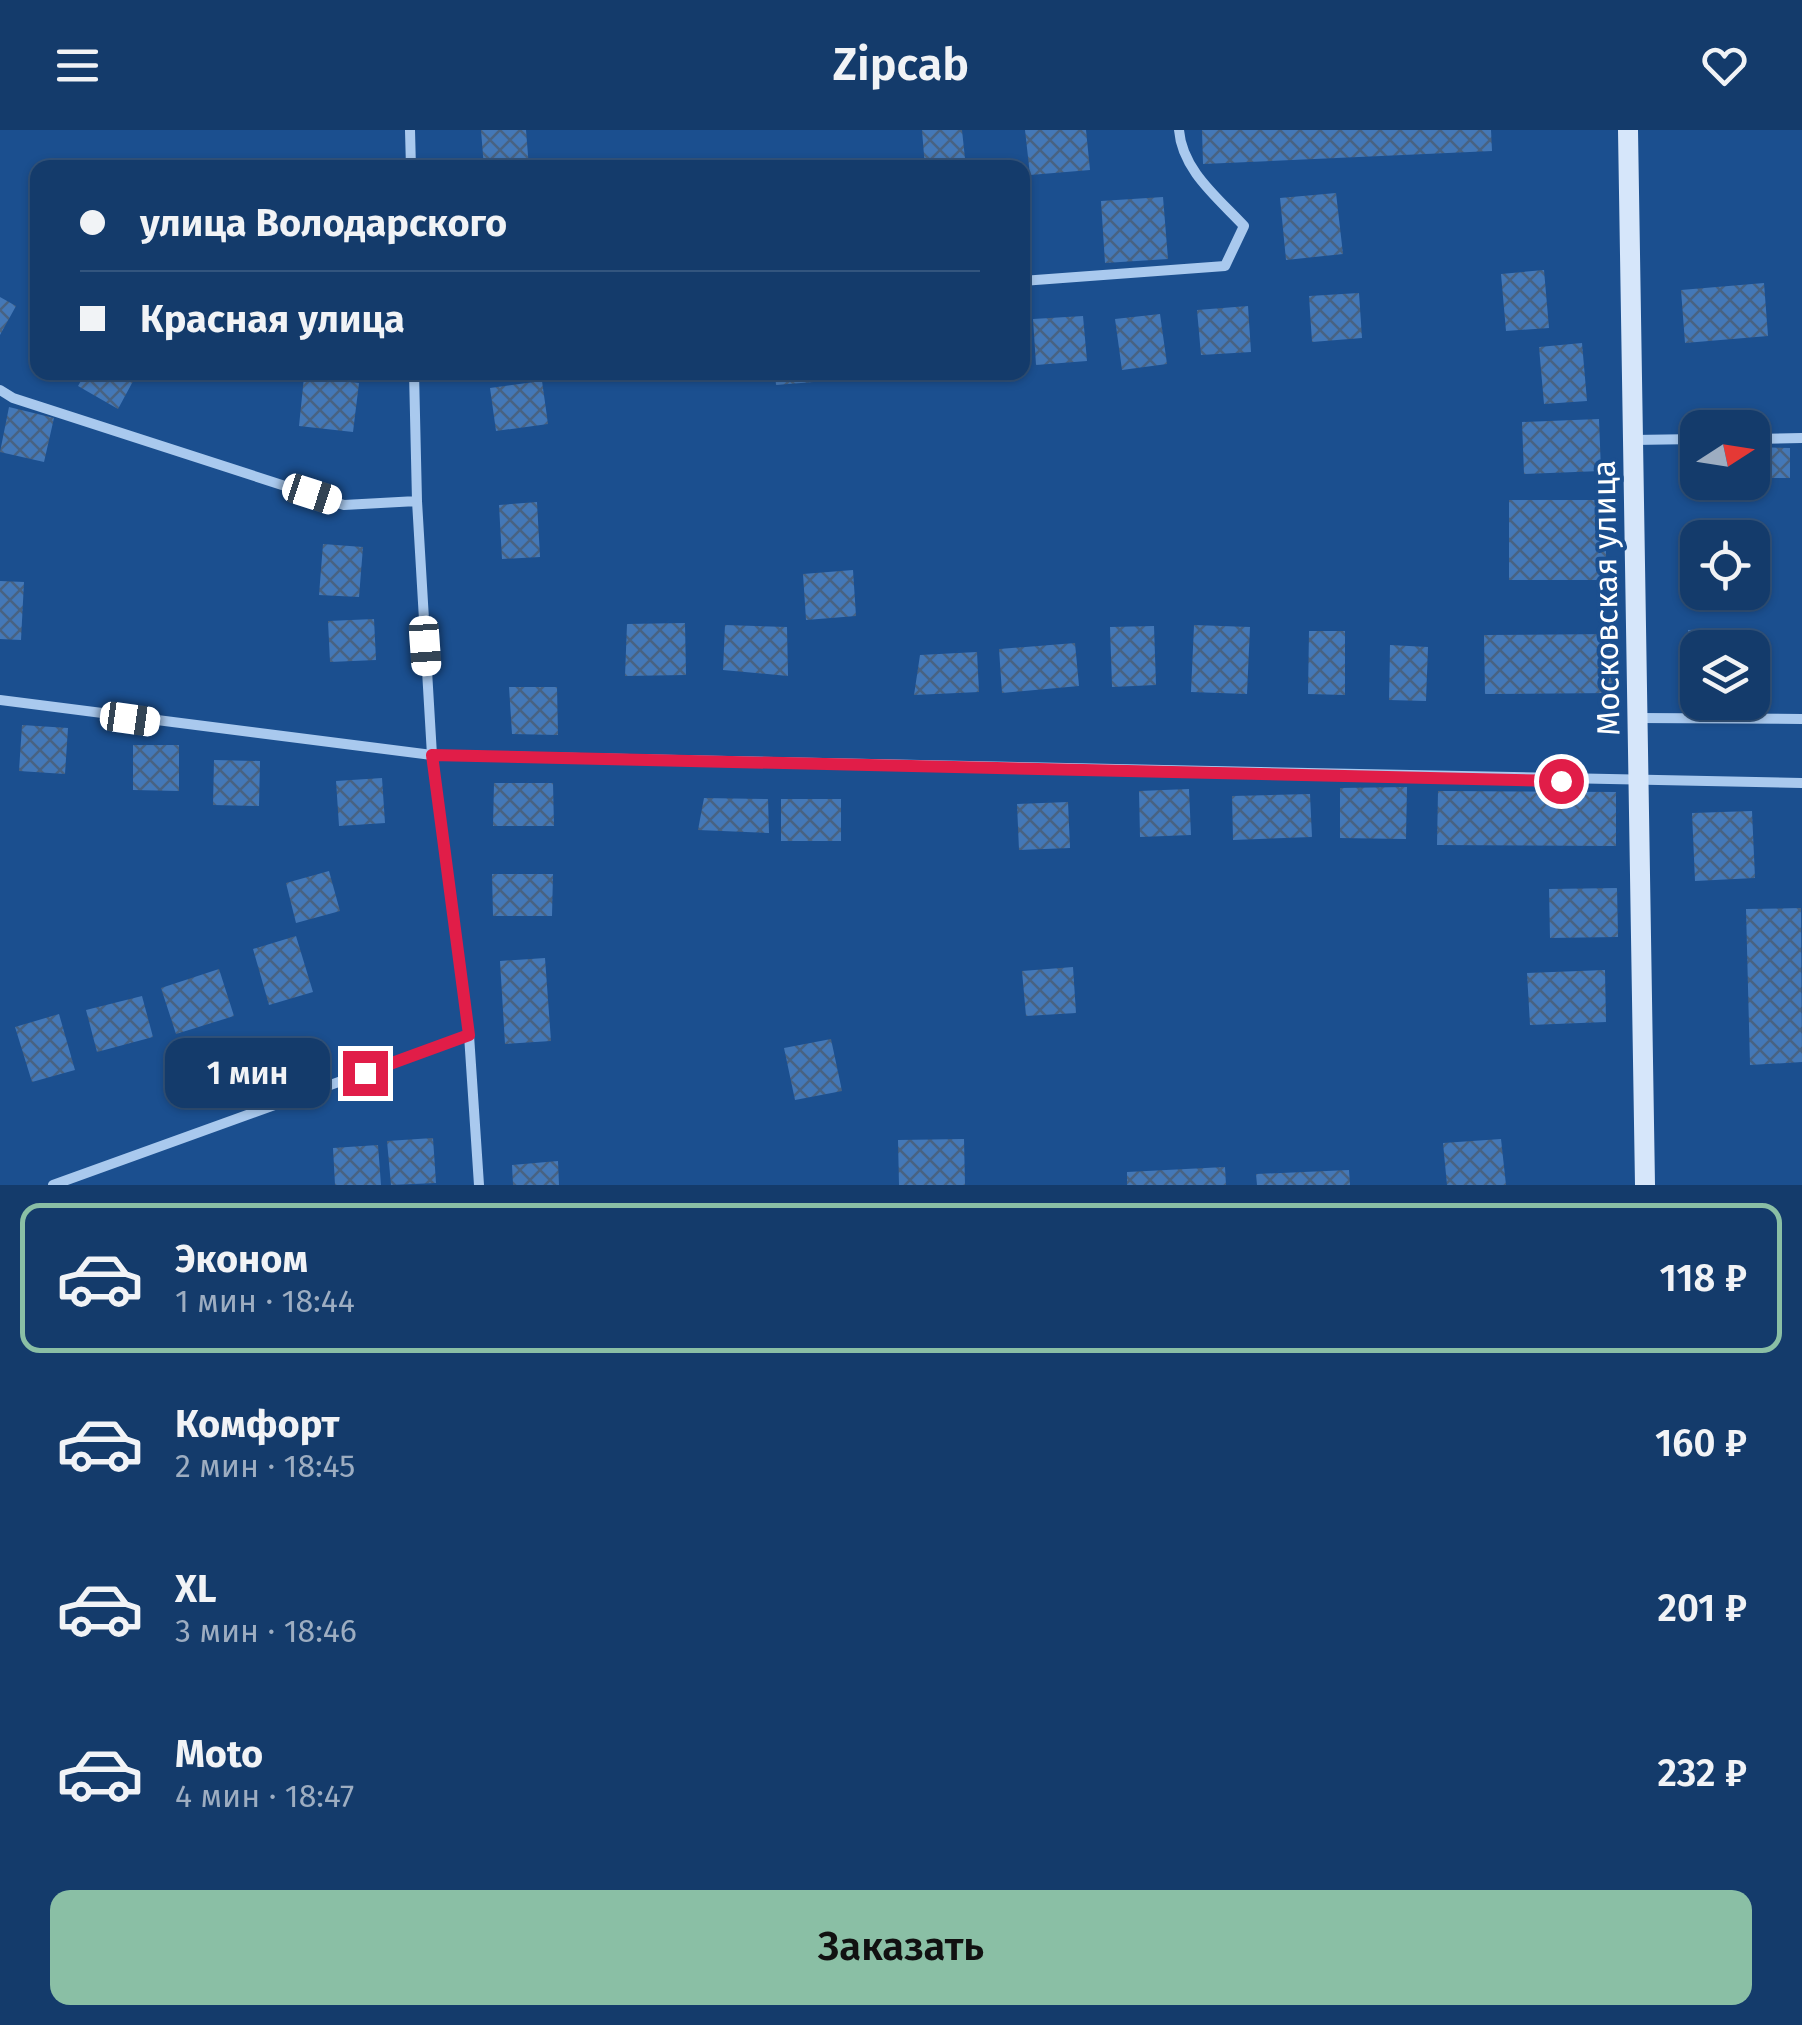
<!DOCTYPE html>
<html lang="ru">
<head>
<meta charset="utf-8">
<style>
  body { margin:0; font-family:"Fira Sans",sans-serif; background:#214673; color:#f1f3f6; height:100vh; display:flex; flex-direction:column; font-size:38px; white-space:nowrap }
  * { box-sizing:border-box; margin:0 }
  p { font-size:32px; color:#9dadc1 }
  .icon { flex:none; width:55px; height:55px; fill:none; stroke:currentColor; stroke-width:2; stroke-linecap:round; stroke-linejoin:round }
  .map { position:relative; height:1055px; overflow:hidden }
  .sheet { display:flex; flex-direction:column; background:#143b6b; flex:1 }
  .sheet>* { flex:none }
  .top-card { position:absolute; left:30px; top:30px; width:1000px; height:220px; border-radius:20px; box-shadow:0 2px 8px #0004,0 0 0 2px #33557e; display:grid; align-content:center; height:220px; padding:0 50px; background:#143b6b }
  .needle { width:65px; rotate:78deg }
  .fabs { position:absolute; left:1680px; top:280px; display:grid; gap:20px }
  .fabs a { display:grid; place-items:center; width:90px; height:90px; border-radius:20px; background:#143b6b; box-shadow:0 2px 8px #0004,0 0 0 2px #33557e; font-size:50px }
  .end { position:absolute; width:45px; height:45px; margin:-22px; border:12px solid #e11d48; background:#fff; box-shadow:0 0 0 5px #fff }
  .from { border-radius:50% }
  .bubble { position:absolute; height:70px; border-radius:20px; background:#143b6b; box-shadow:0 2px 8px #0004,0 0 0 2px #33557e; font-size:32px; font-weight:600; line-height:70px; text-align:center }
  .car { position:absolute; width:30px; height:60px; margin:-30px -15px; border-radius:12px; box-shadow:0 0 8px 2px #0007; background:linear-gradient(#fff 24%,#345 0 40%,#fff 0 76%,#345 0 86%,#fff 0) }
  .top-card b { display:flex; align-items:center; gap:35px; height:95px; font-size:38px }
  .top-card b+b { border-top:2px solid #33557e }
  .top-card i { width:25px; height:25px; background:#f1f3f6 }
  ul { padding:18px 0 0; list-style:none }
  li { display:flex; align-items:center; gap:30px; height:150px; margin:0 20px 15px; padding:0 30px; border:5px solid transparent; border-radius:20px }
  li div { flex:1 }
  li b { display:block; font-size:38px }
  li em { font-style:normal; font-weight:600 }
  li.active { border-color:#8abfa5 }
  li>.icon { width:90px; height:90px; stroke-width:1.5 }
  .action { display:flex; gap:20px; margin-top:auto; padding:20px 50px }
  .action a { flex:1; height:115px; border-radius:20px; background:#8abfa5; color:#111; font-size:40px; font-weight:600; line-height:115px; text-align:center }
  header { display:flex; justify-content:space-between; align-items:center; height:130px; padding:0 50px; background:#143b6b; font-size:45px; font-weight:600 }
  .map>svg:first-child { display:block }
  .building { fill:url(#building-cross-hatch) }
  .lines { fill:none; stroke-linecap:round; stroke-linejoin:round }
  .street { stroke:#a9c9ee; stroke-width:10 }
  .secondary { stroke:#d6e6fa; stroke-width:20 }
  .route { stroke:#e11d48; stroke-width:12 }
  .labels { text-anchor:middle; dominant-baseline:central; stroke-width:8; stroke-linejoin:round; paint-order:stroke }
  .street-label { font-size:32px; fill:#fff; stroke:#1b4f8f }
</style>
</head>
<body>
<header><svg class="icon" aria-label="menu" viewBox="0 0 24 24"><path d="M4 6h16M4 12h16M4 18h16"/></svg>Zipcab<svg class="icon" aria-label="heart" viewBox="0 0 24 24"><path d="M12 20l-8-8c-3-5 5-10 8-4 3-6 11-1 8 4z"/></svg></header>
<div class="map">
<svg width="1802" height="1055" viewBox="0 0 1802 1055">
  <defs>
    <pattern id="building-cross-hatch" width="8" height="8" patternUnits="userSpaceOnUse" patternTransform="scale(2.5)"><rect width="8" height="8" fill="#4478b7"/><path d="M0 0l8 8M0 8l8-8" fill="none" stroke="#486282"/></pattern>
  </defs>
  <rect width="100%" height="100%" fill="#1b4f8f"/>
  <path class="building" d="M481,0H526L529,38H484Z
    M922,0H962L966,38H925Z
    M1025,0H1086L1090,40L1030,45Z
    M1202,0H1491L1492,21L1203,34Z
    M305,30L354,34L353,38H305Z
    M1336,63L1343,124L1286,130L1280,68Z
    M1163,67L1168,129L1105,133L1101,71Z
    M1544,140L1549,198L1506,201L1501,144Z
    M1764,153L1768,206L1685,213L1681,160Z
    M1359,163L1362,208L1312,212L1309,166Z
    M0,167L16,176L0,205Z
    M1248,176L1251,222L1201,225L1197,180Z
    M1160,184L1167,234L1122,240L1115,189Z
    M1083,186L1087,231L1036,235L1033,189Z
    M1582,213L1587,271L1544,274L1539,217Z
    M86,242H138L118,279L78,256Z
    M775,242H826V251L776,255Z
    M869,242H920V245L870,249Z
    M304,247L359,253L353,302L299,296Z
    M542,251L548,294L496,301L490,258Z
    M9,277L54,288L44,332L0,322Z
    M1599,289L1601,341L1524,344L1522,292Z
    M1752,317L1790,318V348H1752Z
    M1720,352H1751V366H1720Z
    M1509,370H1606V450H1509Z
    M537,372L540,427L502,429L499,375Z
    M323,414L363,417L359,467L319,465Z
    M853,440L856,486L806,490L803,444Z
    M0,451L24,452L21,510L0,509Z
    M374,489L376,530L330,532L328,491Z
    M685,493L686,545L625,546L627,494Z
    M725,495L787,497L788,546L723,540Z
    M1194,495L1250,497L1247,564L1191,562Z
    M1154,496L1156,555L1112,557L1110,497Z
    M1748,498V518H1698V568H1691L1688,500Z
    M1309,501H1345V565L1308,564Z
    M1614,504V563L1485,564L1484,505Z
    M1075,513L1079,556L1002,563L999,519Z
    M1390,515L1428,517L1426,571L1389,570Z
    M977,522L979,562L914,565L920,525Z
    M509,557H557L558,605L512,604Z
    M22,595L68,598L65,644L19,641Z
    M133,615H179V661L133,660Z
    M214,630L260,631L259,676L213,675Z
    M382,648L385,693L339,696L336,651Z
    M494,653H553L554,696H493Z
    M1407,657L1406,709L1340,708V658Z
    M1189,659L1191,705L1140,707L1139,661Z
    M1438,661L1616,662V716L1437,715Z
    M1310,664L1312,707L1233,710L1232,666Z
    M704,668L768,669L769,703L698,700Z
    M781,669H841V711H781Z
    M1068,672L1070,718L1019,720L1017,674Z
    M1752,681L1755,748L1695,751L1692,683Z
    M329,741L340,781L296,793L286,753Z
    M492,744H553L552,786H493Z
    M1617,758L1618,807L1550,808L1549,759Z
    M1801,778L1802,932L1750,935L1746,779Z
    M296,806L313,862L269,875L253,819Z
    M545,828L551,911L505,914L500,831Z
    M1073,837L1076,883L1026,886L1022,841Z
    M219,839L234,886L176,904L161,858Z
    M1605,840L1606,892L1530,895L1527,843Z
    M142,866L153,907L97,922L86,880Z
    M59,884L75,940L32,952L15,897Z
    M831,909L842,961L795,970L784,918Z
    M433,1008L436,1053L391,1055L387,1011Z
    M964,1009L965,1055H899L898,1010Z
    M1501,1009L1506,1055H1447L1443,1013Z
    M378,1015L381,1055H335L333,1018Z
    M558,1031L559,1055H513L512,1035Z
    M1225,1037L1226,1055H1127V1042Z
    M1349,1040L1350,1055H1257L1256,1044Z"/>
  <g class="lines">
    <path class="street" d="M410,0L411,38
      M1022,151L1225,136L1244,96C1218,68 1182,40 1179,0
      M414,242L417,371L432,625L469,905L479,1055
      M0,260L13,268L344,375L417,371
      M1752,309L1802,308
      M1633,310L1698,309
      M0,570L432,625L1802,653
      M1638,588L1802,589
      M53,1055L469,905"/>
    <path class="secondary" d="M1628,0L1645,1055"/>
  </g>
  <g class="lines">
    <path class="route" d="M365,943L469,905L432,625L1561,651"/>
  </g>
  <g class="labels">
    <g class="street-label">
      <text transform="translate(1606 468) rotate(-91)">Московская улица</text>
    </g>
  </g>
</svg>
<div class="fabs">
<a><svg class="needle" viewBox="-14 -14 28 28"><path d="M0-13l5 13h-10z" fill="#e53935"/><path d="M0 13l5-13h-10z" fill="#9dadc1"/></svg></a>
<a><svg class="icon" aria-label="locate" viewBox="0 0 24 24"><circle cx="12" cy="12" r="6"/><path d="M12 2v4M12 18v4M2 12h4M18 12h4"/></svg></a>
<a><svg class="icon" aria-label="layers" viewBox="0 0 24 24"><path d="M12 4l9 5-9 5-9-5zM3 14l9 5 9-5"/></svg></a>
</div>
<i class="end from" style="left:1561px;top:651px"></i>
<i class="end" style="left:365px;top:943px"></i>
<div class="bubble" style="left:165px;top:908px;width:165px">1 мин</div>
<i class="car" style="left:312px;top:364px;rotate:108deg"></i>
<i class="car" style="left:425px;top:516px;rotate:176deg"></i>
<i class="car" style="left:130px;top:589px;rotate:98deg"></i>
<div class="top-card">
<b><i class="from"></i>улица Володарского</b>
<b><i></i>Красная улица</b>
</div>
</div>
<section class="sheet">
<ul>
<li class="active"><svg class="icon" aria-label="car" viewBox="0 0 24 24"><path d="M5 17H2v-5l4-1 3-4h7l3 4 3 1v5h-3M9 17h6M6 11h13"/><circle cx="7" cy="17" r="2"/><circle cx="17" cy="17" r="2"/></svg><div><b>Эконом</b><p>1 мин · 18:44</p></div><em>118 ₽</em></li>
<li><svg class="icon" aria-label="car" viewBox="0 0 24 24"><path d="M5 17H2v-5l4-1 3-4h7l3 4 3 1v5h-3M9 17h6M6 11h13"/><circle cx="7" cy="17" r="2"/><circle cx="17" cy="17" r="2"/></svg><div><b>Комфорт</b><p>2 мин · 18:45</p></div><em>160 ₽</em></li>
<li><svg class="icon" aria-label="car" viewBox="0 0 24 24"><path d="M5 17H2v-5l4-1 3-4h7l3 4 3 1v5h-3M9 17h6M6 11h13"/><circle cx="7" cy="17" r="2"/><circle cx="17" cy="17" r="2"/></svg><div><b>XL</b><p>3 мин · 18:46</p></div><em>201 ₽</em></li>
<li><svg class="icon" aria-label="car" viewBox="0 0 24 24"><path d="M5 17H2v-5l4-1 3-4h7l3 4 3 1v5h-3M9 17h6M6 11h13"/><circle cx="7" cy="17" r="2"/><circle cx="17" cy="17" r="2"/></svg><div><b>Moto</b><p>4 мин · 18:47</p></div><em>232 ₽</em></li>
</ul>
<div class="action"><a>Заказать</a></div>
</section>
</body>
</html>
